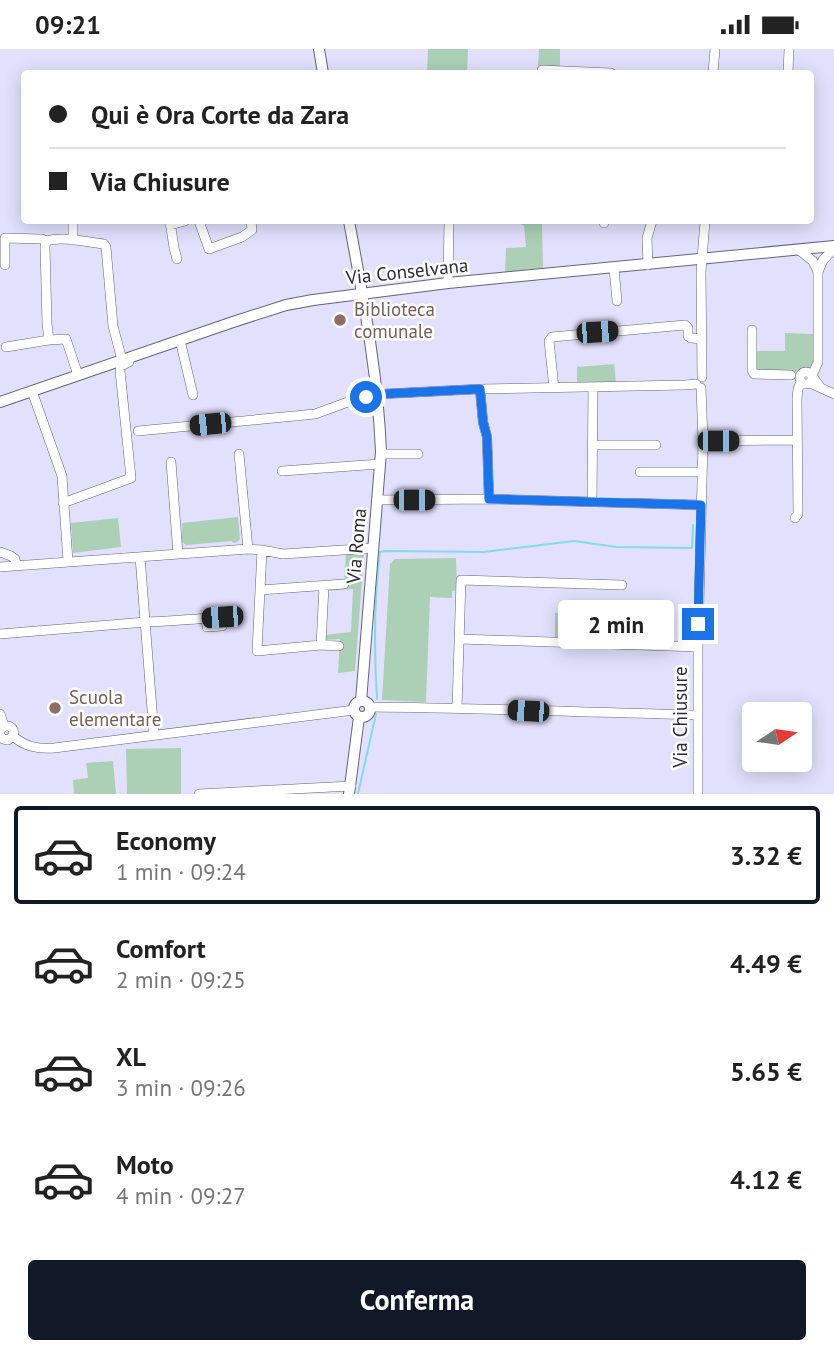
<!DOCTYPE html>
<html lang="it">
<head>
<meta charset="utf-8">
<style>
  body { margin:0; font-family:"PT Sans",sans-serif; background:#f2f2f2; color:#222; height:100vh; display:flex; flex-direction:column; font-size:26px; white-space:nowrap }
  * { box-sizing:border-box; margin:0 }
  p { font-size:23px; color:#767676 }
  .icon { flex:none; width:38px; height:38px; fill:none; stroke:currentColor; stroke-width:2; stroke-linecap:round; stroke-linejoin:round }
  .map { position:relative; height:745px; overflow:hidden }
  .details { display:flex; flex-direction:column; background:#fff; flex:1 }
  .details>* { flex:none }
  .banner { position:absolute; left:21px; top:21px; width:793px; height:154px; border-radius:7px; box-shadow:0 4px 18px #0003; display:grid; align-content:center; height:154px; padding:0 28px; background:#fff }
  .needle { width:46px; rotate:77deg }
  .fabs { position:absolute; left:742px; top:653px; display:grid; gap:14px }
  .fabs a { display:grid; place-items:center; width:70px; height:70px; border-radius:7px; background:#fff; box-shadow:0 4px 18px #0003; font-size:35px }
  .end { position:absolute; width:32px; height:32px; margin:-16px; border:9px solid #1a73e8; background:#fff; box-shadow:0 0 0 4px #fff }
  .from { border-radius:50% }
  .bubble { position:absolute; height:49px; border-radius:7px; background:#fff; box-shadow:0 4px 18px #0003; font-size:23px; font-weight:600; line-height:49px; text-align:center }
  .car { position:absolute; width:21px; height:42px; margin:-21px -10px; border-radius:9px; box-shadow:0 0 5px 2px #0007; background:linear-gradient(#222 24%,#8ab4d8 0 40%,#222 0 76%,#8ab4d8 0 86%,#222 0) }
  .banner b { display:flex; align-items:center; gap:24px; height:66px; font-size:26px }
  .banner b+b { border-top:2px solid #e0e0e0 }
  .banner i { width:18px; height:18px; background:#222 }
  ul { padding:12px 0 0; list-style:none }
  li { display:flex; align-items:center; gap:21px; height:98px; margin:0 14px 10px; padding:0 14px; border:4px solid transparent; border-radius:7px }
  li div { flex:1 }
  li b { display:block; font-size:26px }
  li em { font-style:normal; font-weight:600 }
  li.on { border-color:#111827 }
  li>.icon { width:63px; height:63px; stroke-width:1.5 }
  .cta { display:flex; gap:14px; margin-top:auto; padding:14px 28px }
  .cta a { flex:1; height:80px; border-radius:7px; background:#111827; color:#fff; font-size:28px; font-weight:600; line-height:80px; text-align:center }
  .status { display:flex; justify-content:space-between; align-items:center; height:49px; padding:0 35px; background:#fff; direction:ltr }
  .status svg { height:19px; fill:currentColor }
  .map>svg:first-child { display:block }
  .green { fill:#abd0b5 }
  .lines { fill:none; stroke-linecap:round; stroke-linejoin:round }
  .stream { stroke:#82dbeb; stroke-width:2 }
  .minor-casing { stroke:#666281; stroke-width:10 }
  .major-casing { stroke:#666281; stroke-width:12 }
  .minor { stroke:#fff; stroke-width:9 }
  .major { stroke:#fff; stroke-width:10 }
  .route { stroke:#1a73e8; stroke-width:9 }
  .education-dot { fill:#8d6e63; stroke:#fff; stroke-width:2.5 }
  .labels { text-anchor:middle; dominant-baseline:central; stroke-width:5; stroke-linejoin:round; paint-order:stroke }
  .street-label { font-size:19px; fill:#2c2a38; stroke:#fff }
  .education-label { font-size:19px; fill:#785e54; stroke:#fff; text-anchor:start }
</style>
</head>
<body>
<div class="status"><b>09:21</b><svg viewBox="0 0 49 12"><path d="M0 12V9h3v3zM5 12V6h3v6zM10 12V3h3v9zM15 12V0h3v12zM26 1h20v11H26zM47 4h2v5h-2z"/></svg></div>
<div class="map">
<svg width="834" height="745" viewBox="0 0 834 745">
  <rect width="100%" height="100%" fill="#e3e0fd"/>
  <path class="green" d="M428,0H468L467,24H427Z
    M539,0H560V17H538Z
    M480,172H572L571,175H542L543,219L505,223L506,199L526,198L524,177L516,172Z
    M785,284L813,285L814,314L810,318L803,319L796,323H757L755,302H785Z
    M614,315L616,334L577,335V318Z
    M238,468L240,490L237,493L233,494L232,492L186,496L182,493V474Z
    M118,469L121,498L73,504L71,474Z
    M362,503L364,505L355,622L338,624L340,590L324,591L325,586L351,583L353,540L327,542V538L344,535L346,504Z
    M456,509L457,541L452,542V549L430,548L426,653L382,651L390,515L395,510Z
    M555,564L602,565L601,591L555,589Z
    M181,699V745H127L126,700Z
    M113,712L116,745H74L73,731L88,729L86,714Z"/>
  <g class="lines">
    <path class="stream" d="M377,650C374,602 374,551 380,503L384,502L484,503L574,492L616,498L692,499L693,476
      M358,745L376,665"/>
    <g class="minor-casing">
      <path id="minor" d="M542,21L611,24
        M713,24L715,0
        M788,24L789,0
        M73,172V191
        M170,172L174,199L177,210
        M199,172L209,200L242,188L252,181L251,172
        M604,174V172
        M170,176L185,172
        M46,192L45,198L47,274L49,291L66,290L78,326
        M799,201L813,212L818,223
        M5,216V189L42,190L46,192C63,187 86,193 104,195L106,198L113,277L122,311
        M648,216L647,189L652,172
        M614,219L617,252
        M448,234L449,172
        M752,281V321L754,325L791,326
        M180,291L193,346
        M6,298L49,291
        M800 329a6 6 0 1 1 12 0a6 6 0 1 1-12 0Z
        M702,328L701,223L705,172
        M810,334L821,339L812,327L818,313V223L823,211L834,200
        M554,339L549,292L552,288L685,276L688,279V287L691,289L701,290
        M821,339L834,345
        M480,340L483,373L487,388L489,450
        M32,342L62,427L68,512
        M138,382L315,365L356,350L382,345L480,340L685,336L696,335
        M703,392L797,391
        M594,396H656
        M239,405L248,500
        M381,405H418
        M171,413L178,505
        M282,422L380,415
        M640,423H702
        M377,451L489,450L701,456
        M592,452L593,338
        M63,454L131,429L120,322L121,317L129,313
        M795,469L798,465L797,349L798,340L801,333
        M262,501L257,602L321,596L324,537
        M0,503L11,507L15,510L16,516
        M140,508L154,686
        M0,518L248,500L262,501L283,505L373,499
        M260,541L344,535
        M0,585L146,573C171,572 196,570 222,568V577L207,578L206,569
        M460,590L698,598
        M321,596L339,597
        M370,658C479,659 588,663 697,666
        M457,659L461,531L622,536
        M0,665L4,677
        M0,681C6,673 16,678 13,687L8,691L3,690L0,687
        M13,687C25,698 38,700 54,699L354,661
        M199,745L351,737
        M698,745V598L703,392L701,339"/>
    </g>
    <g class="major-casing">
      <path id="major" d="M319,0L323,24
        M349,172C363,248 378,325 381,403L361,652
        M0,353L233,273L286,256L313,251L448,234L834,197
        M354 660a8 8 0 1 1 16 0a8 8 0 1 1-16 0Z
        M349,745L359,668"/>
    </g>
    <use href="#minor" class="minor"/>
    <use href="#major" class="major"/>
  </g>
  <g class="lines">
    <path class="route" d="M366,348L382,345L480,340L483,373L487,388L489,450L701,456L698,575"/>
  </g>
  <g class="education-dot">
    <circle cx="340" cy="271" r="7"/>
    <circle cx="55" cy="659" r="7"/>
  </g>
  <g class="labels">
    <g class="street-label">
      <text transform="translate(407 222) rotate(-6)">Via Conselvana</text>
      <text transform="translate(356 497) rotate(-85)">Via Roma</text>
      <text transform="translate(680 668) rotate(-90)">Via Chiusure</text>
    </g>
    <g class="education-label">
      <text x="354" y="260">Biblioteca<tspan x="354" dy="22">comunale</tspan></text>
      <text x="69" y="648">Scuola<tspan x="69" dy="22">elementare</tspan></text>
    </g>
  </g>
</svg>
<div class="fabs">
<a><svg class="needle" viewBox="-14 -14 28 28"><path d="M0-13l5 13h-10z" fill="#e53935"/><path d="M0 13l5-13h-10z" fill="#767676"/></svg></a>
</div>
<i class="end from" style="left:366px;top:348px"></i>
<i class="end" style="left:698px;top:575px"></i>
<div class="bubble" style="left:558px;top:551px;width:116px">2 min</div>
<i class="car" style="left:597px;top:283px;rotate:86deg"></i>
<i class="car" style="left:210px;top:375px;rotate:264deg"></i>
<i class="car" style="left:718px;top:392px;rotate:90deg"></i>
<i class="car" style="left:414px;top:451px;rotate:90deg"></i>
<i class="car" style="left:222px;top:568px;rotate:266deg"></i>
<i class="car" style="left:528px;top:662px;rotate:273deg"></i>
<div class="banner">
<b><i class="from"></i>Qui è Ora Corte da Zara</b>
<b><i></i>Via Chiusure</b>
</div>
</div>
<section class="details">
<ul>
<li class="on"><svg class="icon" aria-label="car" viewBox="0 0 24 24"><path d="M5 17H2v-5l4-1 3-4h7l3 4 3 1v5h-3M9 17h6M6 11h13"/><circle cx="7" cy="17" r="2"/><circle cx="17" cy="17" r="2"/></svg><div><b>Economy</b><p>1 min · 09:24</p></div><em>3.32 €</em></li>
<li><svg class="icon" aria-label="car" viewBox="0 0 24 24"><path d="M5 17H2v-5l4-1 3-4h7l3 4 3 1v5h-3M9 17h6M6 11h13"/><circle cx="7" cy="17" r="2"/><circle cx="17" cy="17" r="2"/></svg><div><b>Comfort</b><p>2 min · 09:25</p></div><em>4.49 €</em></li>
<li><svg class="icon" aria-label="car" viewBox="0 0 24 24"><path d="M5 17H2v-5l4-1 3-4h7l3 4 3 1v5h-3M9 17h6M6 11h13"/><circle cx="7" cy="17" r="2"/><circle cx="17" cy="17" r="2"/></svg><div><b>XL</b><p>3 min · 09:26</p></div><em>5.65 €</em></li>
<li><svg class="icon" aria-label="car" viewBox="0 0 24 24"><path d="M5 17H2v-5l4-1 3-4h7l3 4 3 1v5h-3M9 17h6M6 11h13"/><circle cx="7" cy="17" r="2"/><circle cx="17" cy="17" r="2"/></svg><div><b>Moto</b><p>4 min · 09:27</p></div><em>4.12 €</em></li>
</ul>
<div class="cta"><a>Conferma</a></div>
</section>
</body>
</html>
